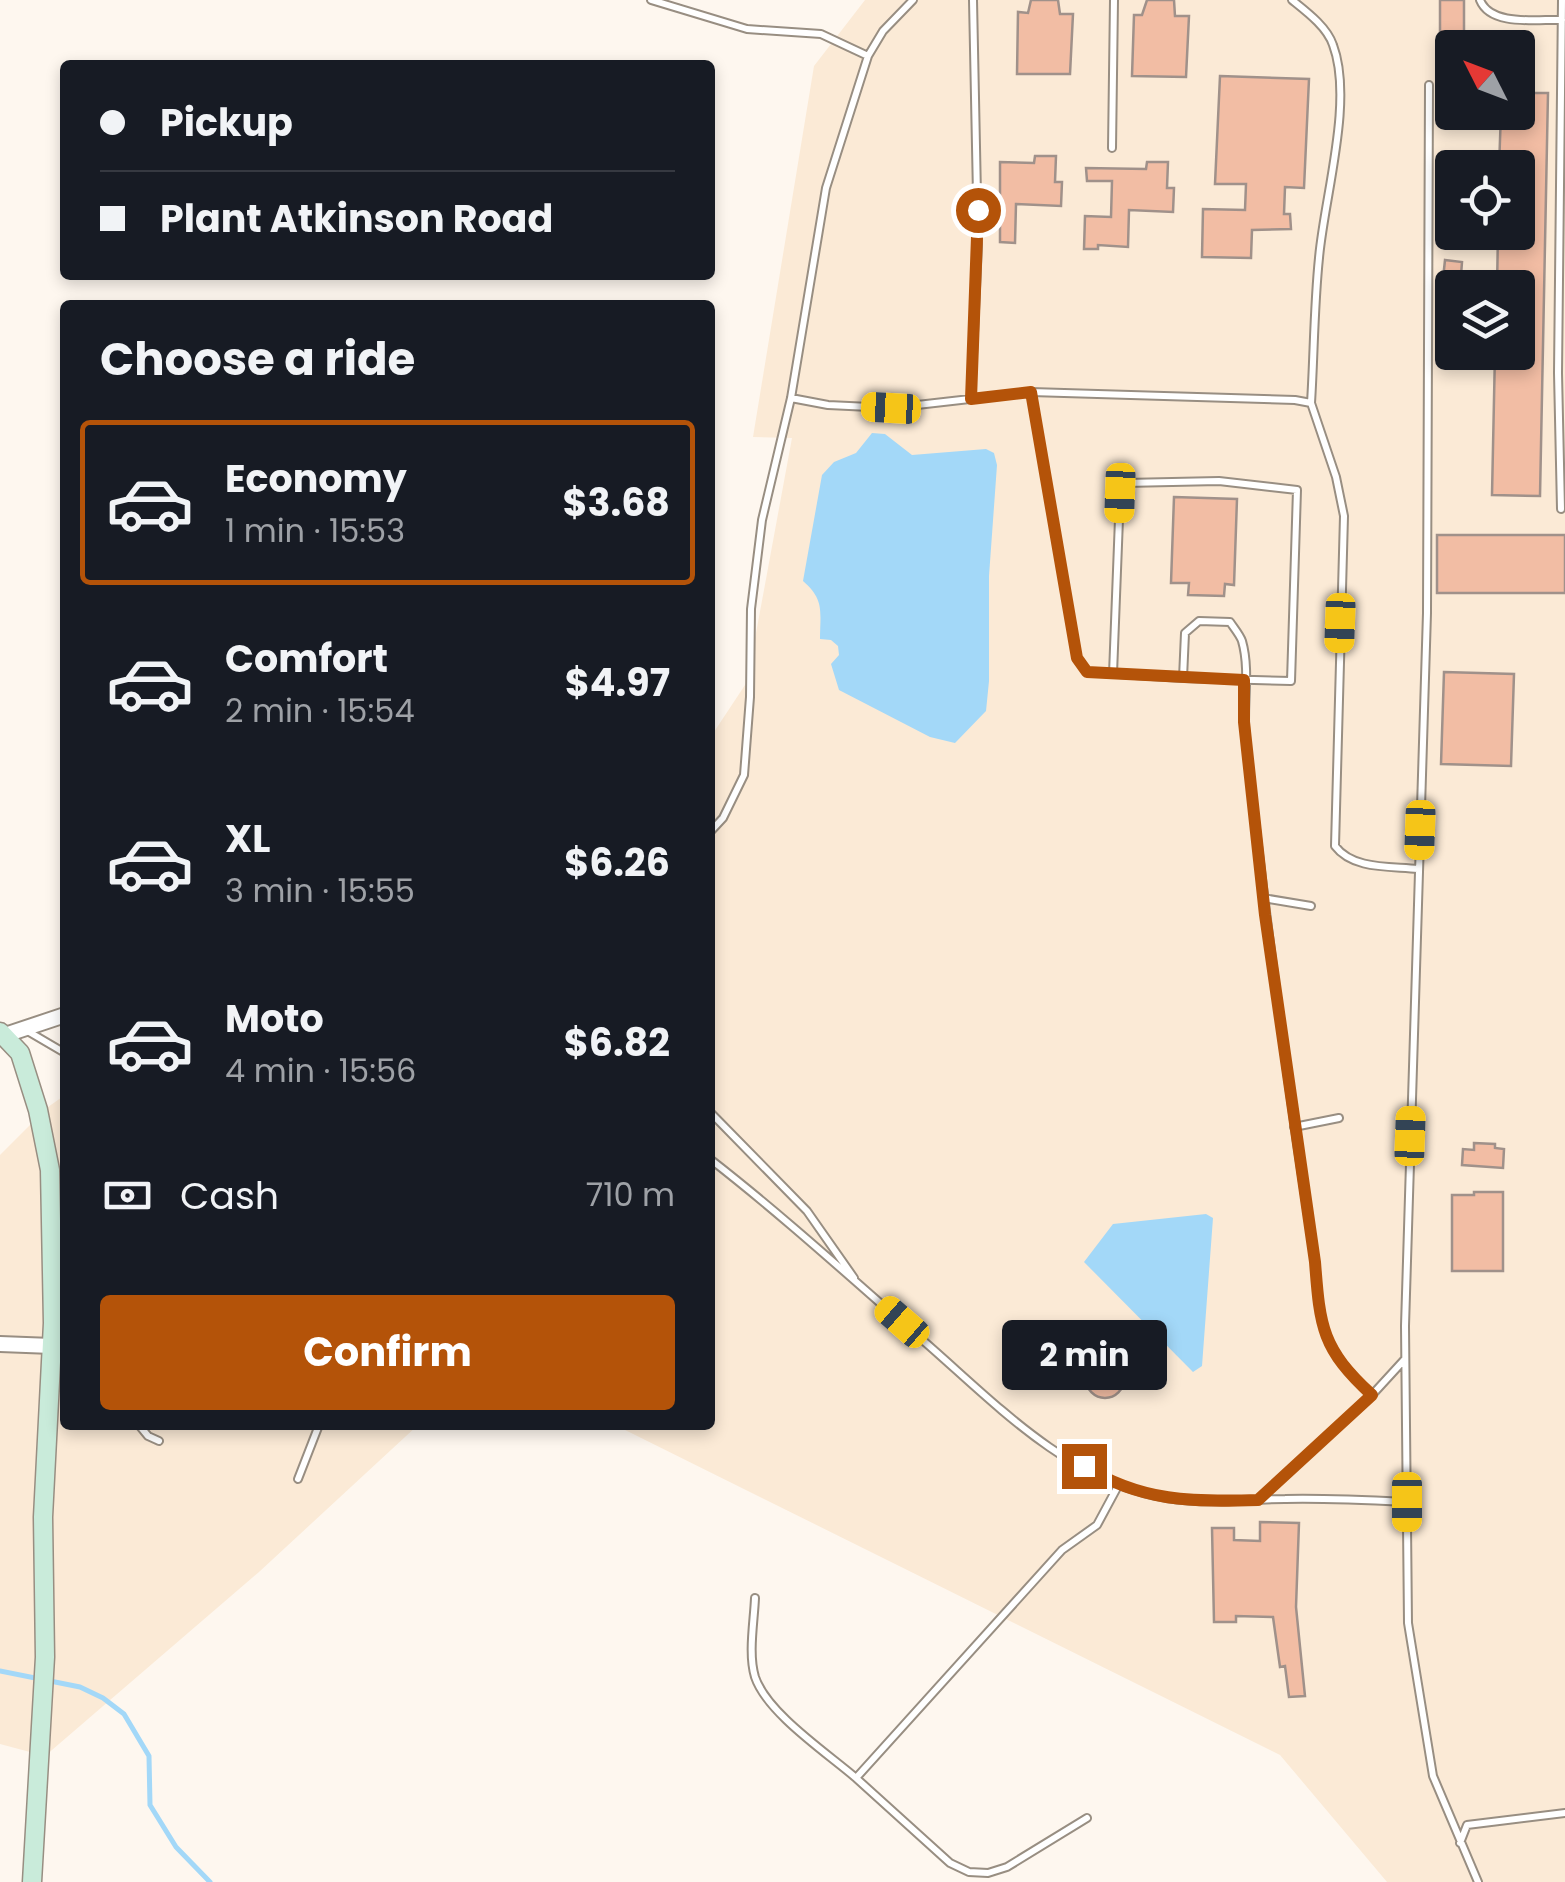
<!DOCTYPE html>
<html lang="en">
<head>
<meta charset="utf-8">
<style>
  body { margin:0; font-family:Poppins,sans-serif; background:#20242c; color:#f1f3f6; height:100vh; display:flex; flex-direction:column; font-size:38px; white-space:nowrap }
  * { box-sizing:border-box; margin:0 }
  p { font-size:32px; color:#9ea1a6 }
  .icon { flex:none; width:55px; height:55px; fill:none; stroke:currentColor; stroke-width:2; stroke-linecap:round; stroke-linejoin:round }
  .map { position:relative; flex:1; overflow:hidden }
  .panel { position:absolute; left:60px; top:300px; width:655px; height:1130px; display:flex; flex-direction:column; background:#171b24; border-radius:10px; box-shadow:0 5px 15px #0003 }
  .panel>* { flex:none }
  .top-card { position:absolute; left:60px; top:60px; width:655px; height:220px; border-radius:10px; box-shadow:0 5px 15px #0003; display:grid; align-content:center; height:220px; padding:0 40px; background:#171b24 }
  .needle { width:65px; rotate:312deg }
  .buttons { position:absolute; left:1435px; top:30px; display:grid; gap:20px }
  .buttons a { display:grid; place-items:center; width:100px; height:100px; border-radius:10px; background:#171b24; box-shadow:0 5px 15px #0003; font-size:50px }
  .end { position:absolute; width:45px; height:45px; margin:-22px; border:12px solid #b45309; background:#fff; box-shadow:0 0 0 5px #fff }
  .from { border-radius:50% }
  .bubble { position:absolute; height:70px; border-radius:10px; background:#171b24; box-shadow:0 5px 15px #0003; font-size:32px; font-weight:700; line-height:70px; text-align:center }
  .car { position:absolute; width:30px; height:60px; margin:-30px -15px; border-radius:12px; box-shadow:0 0 8px 2px #0007; background:linear-gradient(#f5c518 24%,#345 0 40%,#f5c518 0 76%,#345 0 86%,#f5c518 0) }
  .top-card b { display:flex; align-items:center; gap:35px; height:95px; font-size:38px }
  .top-card b+b { border-top:2px solid #363941 }
  .top-card i { width:25px; height:25px; background:#f1f3f6 }
  ul { padding:0; list-style:none }
  li { display:flex; align-items:center; gap:30px; height:165px; margin:0 20px 15px; padding:0 20px; border:5px solid transparent; border-radius:10px }
  li div { flex:1 }
  li b { display:block; font-size:38px }
  li em { font-style:normal; font-weight:700 }
  li.selected { border-color:#b45309 }
  li>.icon { width:90px; height:90px; stroke-width:1.5 }
  h2 { padding:0 40px; font-size:45px; line-height:120px }
  .pay { display:flex; align-items:center; gap:25px; height:110px; padding:0 40px; font-size:38px }
  .pay p { margin-inline-start:auto }
  .cta { display:flex; gap:20px; margin-top:auto; padding:20px 40px }
  .cta a { flex:1; height:115px; border-radius:10px; background:#b45309; color:#fff; font-size:40px; font-weight:700; line-height:115px; text-align:center }
  .map>svg:first-child { display:block }
  .built { fill:#fbead6; fill-rule:evenodd }
  .water { fill:#a3d8f8 }
  .lines { fill:none; stroke-linecap:round; stroke-linejoin:round }
  .stream { stroke:#a3d8f8; stroke-width:5 }
  .building { fill:#f2bda4; stroke:#a0918a; stroke-width:2.5 }
  .lane-casing { stroke:#988e82; stroke-width:10 }
  .street-casing { stroke:#988e82; stroke-width:18 }
  .secondary-casing { stroke:#988e82; stroke-width:21 }
  .lane { stroke:#fff; stroke-width:6 }
  .street { stroke:#fff; stroke-width:14 }
  .secondary { stroke:#c9ebda; stroke-width:18 }
  .route { stroke:#b45309; stroke-width:12 }
</style>
</head>
<body>
<div class="map">
<svg width="1565" height="1882" viewBox="0 0 1565 1882">
  <rect width="100%" height="100%" fill="#fef7ef"/>
  <path class="built" d="M865,0H1565V1882H1387L1280,1755L615,1425H710V738L747,682L792,438L753,437L814,66ZM1452,48H1518V112H1452ZM1452,168H1518V232H1452ZM1452,288H1518V352H1452Z
    M65,1095V1425H418L259,1572L45,1756L0,1744V1155L48,1107Z"/>
  <path class="water" d="M872,433L885,434L912,455L986,449L994,453L997,465L989,576V681L986,711L955,743L930,737L839,690L831,664L839,655L838,646L831,640L820,639C820,612 825,600 803,581L822,475L834,462L856,453Z
    M1206,1214L1213,1218L1202,1366L1193,1372L1084,1262L1113,1224Z"/>
  <g class="lines">
    <path class="stream" d="M0,1671L80,1687L103,1698L124,1714L149,1756L150,1805L176,1847L210,1882"/>
  </g>
  <path class="building" d="M1031,0H1058L1060,14H1073L1070,74H1017L1018,12L1028,13Z
    M1147,0H1174L1175,16H1189L1186,77L1132,76L1134,15H1142Z
    M1440,0H1464V40L1440,39Z
    M1220,76L1309,79L1304,188L1285,187L1284,214H1290L1291,229L1252,230L1251,258L1202,257L1203,209L1245,210L1246,184H1215Z
    M1518,93H1548L1540,496L1492,495L1495,352H1518V288H1497L1498,232H1518V168H1499L1501,112H1518Z
    M1035,156H1056L1055,182H1062L1061,206L1016,204L1015,243L1000,242V162L1034,163Z
    M1147,162H1168L1167,188H1174L1173,212L1129,210L1128,247L1098,245V249H1084L1085,216L1111,217L1112,181H1087L1086,168L1146,169Z
    M1445,260L1462,262L1460,288H1442Z
    M1174,497L1237,499L1234,585L1225,584L1224,596L1188,595L1189,583H1171Z
    M1437,535H1565V593H1437Z
    M1444,672L1514,674L1511,766L1441,764Z
    M1474,1143L1495,1144V1148L1504,1149L1503,1168L1462,1165L1463,1149L1474,1150Z
    M1474,1192H1503V1271H1452V1195H1474Z
    M1086 1379a19 19 0 1 1 38 0a19 19 0 1 1-38 0Z
    M1260,1522L1299,1523L1296,1607L1305,1696L1289,1697L1285,1666L1280,1667L1273,1617L1236,1616V1622H1214L1212,1528H1234V1540L1260,1541Z"/>
  <g class="lines">
    <g class="lane-casing">
      <path id="lane" d="M651,0L747,29L821,34L868,56
        M1292,0C1307,12 1327,27 1333,45C1354,101 1324,198 1319,258C1314,306 1314,355 1311,403
        M1480,0C1491,27 1538,19 1562,20
        M1429,85L1427,613L1405,1326L1408,1623L1433,1776L1478,1882
        M1112,148L1114,0
        M1031,392L1077,658L1087,672L1183,678
        M791,398L828,405L891,408L1031,392L1295,400L1311,403L1336,477L1344,516L1335,846C1353,870 1391,866 1418,869
        M971,399L978,244L973,0
        M1561,509L1558,373L1562,0
        M1113,674L1120,493L1125,483L1219,481L1297,490L1291,681L1183,678L1185,633L1199,621L1230,622C1234,628 1240,635 1242,641C1251,672 1242,709 1246,740C1265,915 1288,1089 1315,1262C1320,1328 1323,1349 1372,1395
        M710,832L723,818L744,775L750,697L751,609L762,520L791,398L826,188L868,56L883,31L913,0
        M1263,898L1311,906
        M24,1029L65,1053
        M710,1112L807,1211L854,1278
        M1294,1127L1339,1118
        M710,1159C782,1215 850,1277 919,1337C990,1398 1061,1476 1156,1496C1198,1506 1242,1499 1285,1499C1325,1498 1366,1500 1407,1502
        M139,1425L148,1436L159,1441
        M298,1479L319,1425
        M1259,1499L1372,1395L1405,1359
        M755,1598C754,1622 748,1654 755,1677C767,1713 827,1753 856,1778L1062,1550L1097,1525L1118,1486
        M856,1778L950,1863L969,1872L988,1873L1007,1867L1087,1818
        M1460,1843L1467,1825L1565,1813"/>
    </g>
    <g class="street-casing">
      <path id="street" d="M2,1036L65,1015
        M0,1344L52,1346"/>
    </g>
    <g class="secondary-casing">
      <path id="secondary" d="M0,1032L20,1053L38,1110L50,1170L53,1323L43,1517L45,1657L32,1882"/>
    </g>
    <use href="#lane" class="lane"/>
    <use href="#street" class="street"/>
    <use href="#secondary" class="secondary"/>
  </g>
  <g class="lines">
    <path class="route" d="M978,210L971,399L1031,392L1077,658L1087,672L1244,680V722L1265,915L1315,1262C1320,1328 1322,1349 1372,1395L1258,1500C1193,1502 1141,1502 1084,1466"/>
  </g>
</svg>
<div class="buttons">
<a><svg class="needle" viewBox="-14 -14 28 28"><path d="M0-13l5 13h-10z" fill="#e53935"/><path d="M0 13l5-13h-10z" fill="#9ea1a6"/></svg></a>
<a><svg class="icon" aria-label="locate" viewBox="0 0 24 24"><circle cx="12" cy="12" r="6"/><path d="M12 2v4M12 18v4M2 12h4M18 12h4"/></svg></a>
<a><svg class="icon" aria-label="layers" viewBox="0 0 24 24"><path d="M12 4l9 5-9 5-9-5zM3 14l9 5 9-5"/></svg></a>
</div>
<i class="end from" style="left:978px;top:210px"></i>
<i class="end" style="left:1084px;top:1466px"></i>
<div class="bubble" style="left:1002px;top:1320px;width:165px">2 min</div>
<i class="car" style="left:891px;top:408px;rotate:273deg"></i>
<i class="car" style="left:1120px;top:493px;rotate:182deg"></i>
<i class="car" style="left:1340px;top:623px;rotate:182deg"></i>
<i class="car" style="left:1420px;top:830px;rotate:182deg"></i>
<i class="car" style="left:1410px;top:1136px;rotate:2deg"></i>
<i class="car" style="left:902px;top:1322px;rotate:311deg"></i>
<i class="car" style="left:1407px;top:1502px;rotate:180deg"></i>
<div class="top-card">
<b><i class="from"></i>Pickup</b>
<b><i></i>Plant Atkinson Road</b>
</div>
<section class="panel">
<h2>Choose a ride</h2>
<ul>
<li class="selected"><svg class="icon" aria-label="car" viewBox="0 0 24 24"><path d="M5 17H2v-5l4-1 3-4h7l3 4 3 1v5h-3M9 17h6M6 11h13"/><circle cx="7" cy="17" r="2"/><circle cx="17" cy="17" r="2"/></svg><div><b>Economy</b><p>1 min · 15:53</p></div><em>$3.68</em></li>
<li><svg class="icon" aria-label="car" viewBox="0 0 24 24"><path d="M5 17H2v-5l4-1 3-4h7l3 4 3 1v5h-3M9 17h6M6 11h13"/><circle cx="7" cy="17" r="2"/><circle cx="17" cy="17" r="2"/></svg><div><b>Comfort</b><p>2 min · 15:54</p></div><em>$4.97</em></li>
<li><svg class="icon" aria-label="car" viewBox="0 0 24 24"><path d="M5 17H2v-5l4-1 3-4h7l3 4 3 1v5h-3M9 17h6M6 11h13"/><circle cx="7" cy="17" r="2"/><circle cx="17" cy="17" r="2"/></svg><div><b>XL</b><p>3 min · 15:55</p></div><em>$6.26</em></li>
<li><svg class="icon" aria-label="car" viewBox="0 0 24 24"><path d="M5 17H2v-5l4-1 3-4h7l3 4 3 1v5h-3M9 17h6M6 11h13"/><circle cx="7" cy="17" r="2"/><circle cx="17" cy="17" r="2"/></svg><div><b>Moto</b><p>4 min · 15:56</p></div><em>$6.82</em></li>
</ul>
<div class="pay"><svg class="icon" aria-label="cash" viewBox="0 0 24 24"><path d="M3 7h18v10H3z"/><circle cx="12" cy="12" r="2"/></svg>Cash<p>710 m</p></div>
<div class="cta"><a>Confirm</a></div>
</section>
</div>
</body>
</html>
